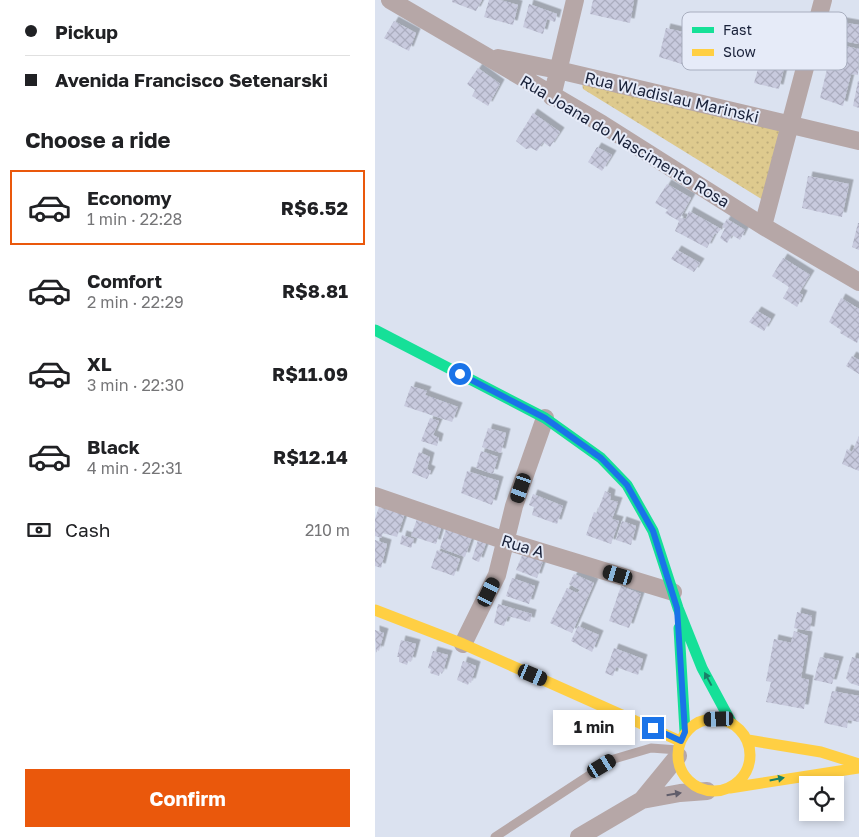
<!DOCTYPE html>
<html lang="en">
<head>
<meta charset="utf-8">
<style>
  body { margin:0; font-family:"Golos Text",sans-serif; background:#f6f6f6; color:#202124; height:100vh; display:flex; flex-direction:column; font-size:19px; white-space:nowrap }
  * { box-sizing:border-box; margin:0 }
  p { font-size:16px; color:#757577 }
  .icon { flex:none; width:28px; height:28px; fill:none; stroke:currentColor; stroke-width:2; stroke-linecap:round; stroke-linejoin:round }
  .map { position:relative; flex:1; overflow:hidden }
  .sheet { display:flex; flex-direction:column; background:#fff; width:375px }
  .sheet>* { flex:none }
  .banner { display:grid; align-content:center; height:110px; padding:0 25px; background:#fff }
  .buttons { position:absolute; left:424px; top:776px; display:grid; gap:10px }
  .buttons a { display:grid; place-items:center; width:45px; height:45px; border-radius:0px; background:#fff; box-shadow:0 2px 8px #0003; font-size:25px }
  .end { position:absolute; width:22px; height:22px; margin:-11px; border:6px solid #1a73e8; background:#fff; box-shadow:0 0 0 2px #fff }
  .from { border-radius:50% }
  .bubble { position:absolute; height:35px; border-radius:0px; background:#fff; box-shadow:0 2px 8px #0003; font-size:16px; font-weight:700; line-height:35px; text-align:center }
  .car { position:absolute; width:15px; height:30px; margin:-15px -8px; border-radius:6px; box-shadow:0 0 4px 1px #0007; background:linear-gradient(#222 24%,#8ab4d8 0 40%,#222 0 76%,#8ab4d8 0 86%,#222 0) }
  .banner b { display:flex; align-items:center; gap:18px; height:48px; font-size:19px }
  .banner b+b { border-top:1px solid #e0e0e0 }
  .banner i { width:12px; height:12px; background:#202124 }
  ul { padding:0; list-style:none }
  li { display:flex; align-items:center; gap:15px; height:75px; margin:0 10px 8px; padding:0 15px; border:2px solid transparent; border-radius:0px }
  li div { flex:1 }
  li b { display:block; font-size:19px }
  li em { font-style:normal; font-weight:700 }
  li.active { border-color:#ea580c }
  li>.icon { width:45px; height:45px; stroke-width:1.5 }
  h2 { padding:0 25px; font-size:22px; line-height:60px }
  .pay { display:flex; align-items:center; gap:12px; height:55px; padding:0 25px; font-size:19px }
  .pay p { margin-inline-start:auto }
  .action { display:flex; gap:10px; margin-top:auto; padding:10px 25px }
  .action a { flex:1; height:58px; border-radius:0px; background:#ea580c; color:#fff; font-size:20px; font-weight:700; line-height:58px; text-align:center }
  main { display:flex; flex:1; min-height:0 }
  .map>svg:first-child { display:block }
  .green { fill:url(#green-dots) }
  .building { fill:url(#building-cross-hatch); filter:url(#shadow) }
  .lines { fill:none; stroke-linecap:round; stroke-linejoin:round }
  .lane { stroke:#b6a7a7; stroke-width:9 }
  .street { stroke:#b6a7a7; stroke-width:18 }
  .fast { stroke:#16e098; stroke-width:11 }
  .slow { stroke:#ffcf43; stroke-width:11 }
  .oneway { fill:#188068 }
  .oneway2 { fill:#605d6a }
  .route { stroke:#1a73e8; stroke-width:6 }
  .labels { text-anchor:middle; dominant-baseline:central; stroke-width:4; stroke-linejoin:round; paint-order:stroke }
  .street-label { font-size:16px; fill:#192139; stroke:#e6ebf8 }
  .key { fill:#e6ebf8; stroke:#a8aebf; stroke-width:1 }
  .key-label { font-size:14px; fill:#192139 }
</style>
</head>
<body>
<main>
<section class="sheet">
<div class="banner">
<b><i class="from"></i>Pickup</b>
<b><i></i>Avenida Francisco Setenarski</b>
</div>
<h2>Choose a ride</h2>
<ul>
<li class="active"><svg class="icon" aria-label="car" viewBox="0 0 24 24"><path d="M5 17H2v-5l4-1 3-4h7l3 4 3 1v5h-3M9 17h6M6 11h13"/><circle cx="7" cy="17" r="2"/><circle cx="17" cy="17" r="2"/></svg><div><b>Economy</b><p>1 min · 22:28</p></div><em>R$6.52</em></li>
<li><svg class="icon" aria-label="car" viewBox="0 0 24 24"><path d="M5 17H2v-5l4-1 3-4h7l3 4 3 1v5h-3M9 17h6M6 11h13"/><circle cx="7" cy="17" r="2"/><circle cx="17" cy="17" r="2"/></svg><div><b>Comfort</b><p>2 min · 22:29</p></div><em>R$8.81</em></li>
<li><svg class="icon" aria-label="car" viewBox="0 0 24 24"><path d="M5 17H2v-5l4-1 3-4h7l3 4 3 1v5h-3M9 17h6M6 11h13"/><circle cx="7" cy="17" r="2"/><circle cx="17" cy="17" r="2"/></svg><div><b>XL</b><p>3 min · 22:30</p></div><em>R$11.09</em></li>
<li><svg class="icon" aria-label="car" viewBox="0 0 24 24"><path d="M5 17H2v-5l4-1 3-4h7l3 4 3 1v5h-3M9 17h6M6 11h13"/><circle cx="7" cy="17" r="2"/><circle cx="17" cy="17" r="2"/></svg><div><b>Black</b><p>4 min · 22:31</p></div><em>R$12.14</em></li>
</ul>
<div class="pay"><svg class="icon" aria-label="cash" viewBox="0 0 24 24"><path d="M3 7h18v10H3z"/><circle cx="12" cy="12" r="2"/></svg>Cash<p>210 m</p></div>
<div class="action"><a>Confirm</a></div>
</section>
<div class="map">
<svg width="484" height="837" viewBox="0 0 484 837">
  <defs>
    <pattern id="green-dots" width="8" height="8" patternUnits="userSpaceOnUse" patternTransform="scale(1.25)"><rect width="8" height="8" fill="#deca8e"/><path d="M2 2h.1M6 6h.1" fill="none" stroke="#bead7b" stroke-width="1.8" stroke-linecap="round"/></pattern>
    <pattern id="building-cross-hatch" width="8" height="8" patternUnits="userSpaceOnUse" patternTransform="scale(1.25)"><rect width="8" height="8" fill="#c8cade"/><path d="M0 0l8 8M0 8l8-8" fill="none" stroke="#abadbf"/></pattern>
    <filter id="shadow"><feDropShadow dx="4.5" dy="-4.5" stdDeviation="0" flood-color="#0004"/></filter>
  </defs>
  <rect width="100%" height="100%" fill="#dbe2f0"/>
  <path class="green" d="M207,83L406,128L388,200L208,89Z"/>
  <path class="building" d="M77,0H107L101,11L77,2Z
    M114,0H125L143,5L138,25L109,17Z
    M218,0H259L255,23L215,14Z
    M154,4L182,14L180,22L172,19L168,34L148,27Z
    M19,21L41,33L34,51L9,38Z
    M467,22L484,25V44L463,40Z
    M291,28L312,33L309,47L314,49L310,65L284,57Z
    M466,45L484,49L483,75L476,74L468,106L445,98L452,69L460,71Z
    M387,54L411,60L404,89L379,83Z
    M103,68L125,84L113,106L97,96L100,90L92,84Z
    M483,81H484V108L478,106Z
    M158,113L185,132L175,147L168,142L162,151L156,148L151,149L141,141Z
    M222,147L237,155L227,171L213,162Z
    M433,176L474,184L467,217L427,208Z
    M292,184L316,198L305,218L311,219L314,211L346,229L342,234L340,233L332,248L300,231L304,221L290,213L293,210L280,203Z
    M352,219L370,230L365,240L357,235L352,243L345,238L350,228L347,227Z
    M483,223H484V250L477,247Z
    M302,250L325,263L319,272L296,259Z
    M408,258L435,275L424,293L428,295L422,307L408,298L414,287L397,276Z
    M466,298L484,309V338L482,343L465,333L466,330L454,322Z
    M382,311L396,319L389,331L374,322Z
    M477,356L484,360V374L471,366Z
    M36,386L52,391L50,395L83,407L77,422L29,406Z
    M55,418L64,421L58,435L64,438L62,446L46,441Z
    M113,428L131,433L126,453L107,447Z
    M484,436V471L467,464L472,449L477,452Z
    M106,451L123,457L118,474L101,468Z
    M44,452L55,457L52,469L56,471L52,479L37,473Z
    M92,471L124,481L117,505L86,493Z
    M230,491L236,494L235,500L243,502L237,519L244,521L236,544L211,535L219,512L222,513Z
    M158,494L188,506L182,524L157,515L159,507L154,505Z
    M13,505L30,513L22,537L8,533L6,538L0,536V519L4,507L11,510Z
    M43,516L67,525L61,544L36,536Z
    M247,521L261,526L256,545L241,540Z
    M72,526L98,534L90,557L65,548Z
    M27,535L39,539L36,548L25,544Z
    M0,540L12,544L6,568L0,566Z
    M103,540L111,543L104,562L97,559Z
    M62,550L85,559L79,576L56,568Z
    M148,553L168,561L162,578L141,570Z
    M199,574L219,583L197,633L175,623L192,588L202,593L205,590L194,584Z
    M137,578L160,586L154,604L131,596Z
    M246,586L266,594L254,628L234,621Z
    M123,604L157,614L155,622L133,616L129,626L119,623Z
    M422,612L437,616L435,631L419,628Z
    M203,626L224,635L217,652L196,641Z
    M0,630L9,633L4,651L2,650L1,653Z
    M419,631L433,636L426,678L434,680L429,709L391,702L396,682L391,681L399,639L416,643Z
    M26,640L41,644L36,662L33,661L32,665L24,662V657H22Z
    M239,648L268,659L263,675L241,667L238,676L230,673Z
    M58,651L73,655L67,674L65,672L64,676L55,673L56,669L53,668Z
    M445,657L464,661L457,684L439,680Z
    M477,657L484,659V686L475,683L471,678Z
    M88,661L101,666L96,683L94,682L93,685L82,680Z
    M457,691L484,696V722L473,720L472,728L449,723Z"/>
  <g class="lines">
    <path class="lane" d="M120,837L239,759L276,748L303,750"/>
    <path class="street" d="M15,0L227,124L388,226L484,282
      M123,58L183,70L484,141
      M177,97L200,0
      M388,226L448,0
      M0,496L131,541L298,592
      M88,644L122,575L139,506L170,418
      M267,800L303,756
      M204,837L267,800L305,793L332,791"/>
    <path class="fast" d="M0,330L170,418L226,458L252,485L278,531L303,608L327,668L356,722
      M304,628L310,732"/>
    <path class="slow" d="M0,610L88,644L305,741
      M303 755a36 36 0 1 1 72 0a36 36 0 1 1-72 0Z
      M373,740L446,752L484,764
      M355,788L484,768"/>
  </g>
  <defs><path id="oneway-solid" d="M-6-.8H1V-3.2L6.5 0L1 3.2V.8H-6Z" transform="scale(1.25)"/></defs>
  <g class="oneway">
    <use href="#oneway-solid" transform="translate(333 679) rotate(-118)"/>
    <use href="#oneway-solid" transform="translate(402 779) rotate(-11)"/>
  </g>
  <use class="oneway2" href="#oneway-solid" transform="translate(299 794) rotate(-9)"/>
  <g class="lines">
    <path class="route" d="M85,374L170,418L226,458L252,485L278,531L302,608L310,732L306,741L278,728"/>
  </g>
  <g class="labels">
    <g class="street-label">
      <text transform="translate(297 97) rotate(13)">Rua Wladislau Marinski</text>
      <text transform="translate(250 141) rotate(31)">Rua Joana do Nascimento Rosa</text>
      <text transform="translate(148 546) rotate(17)">Rua A</text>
    </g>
  </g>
  <rect x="307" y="12" width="165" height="58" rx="8" class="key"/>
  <rect x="317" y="27" width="22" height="6" fill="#16e098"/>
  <rect x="317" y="49" width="22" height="7" fill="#ffcf43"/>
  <g class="key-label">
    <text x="348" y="35">Fast</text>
    <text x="348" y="57">Slow</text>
  </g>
</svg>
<div class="buttons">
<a><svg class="icon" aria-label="locate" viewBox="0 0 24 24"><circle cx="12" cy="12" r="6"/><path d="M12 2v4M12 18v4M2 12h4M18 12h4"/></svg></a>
</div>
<i class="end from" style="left:85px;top:374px"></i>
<i class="end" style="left:278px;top:728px"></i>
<div class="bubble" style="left:178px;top:710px;width:82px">1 min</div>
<i class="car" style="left:146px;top:488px;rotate:199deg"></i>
<i class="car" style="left:243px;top:575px;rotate:287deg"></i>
<i class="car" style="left:114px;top:592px;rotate:26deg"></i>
<i class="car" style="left:158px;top:675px;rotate:113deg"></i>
<i class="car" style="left:344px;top:719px;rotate:268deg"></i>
<i class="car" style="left:227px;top:766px;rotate:59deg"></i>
</div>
</main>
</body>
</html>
